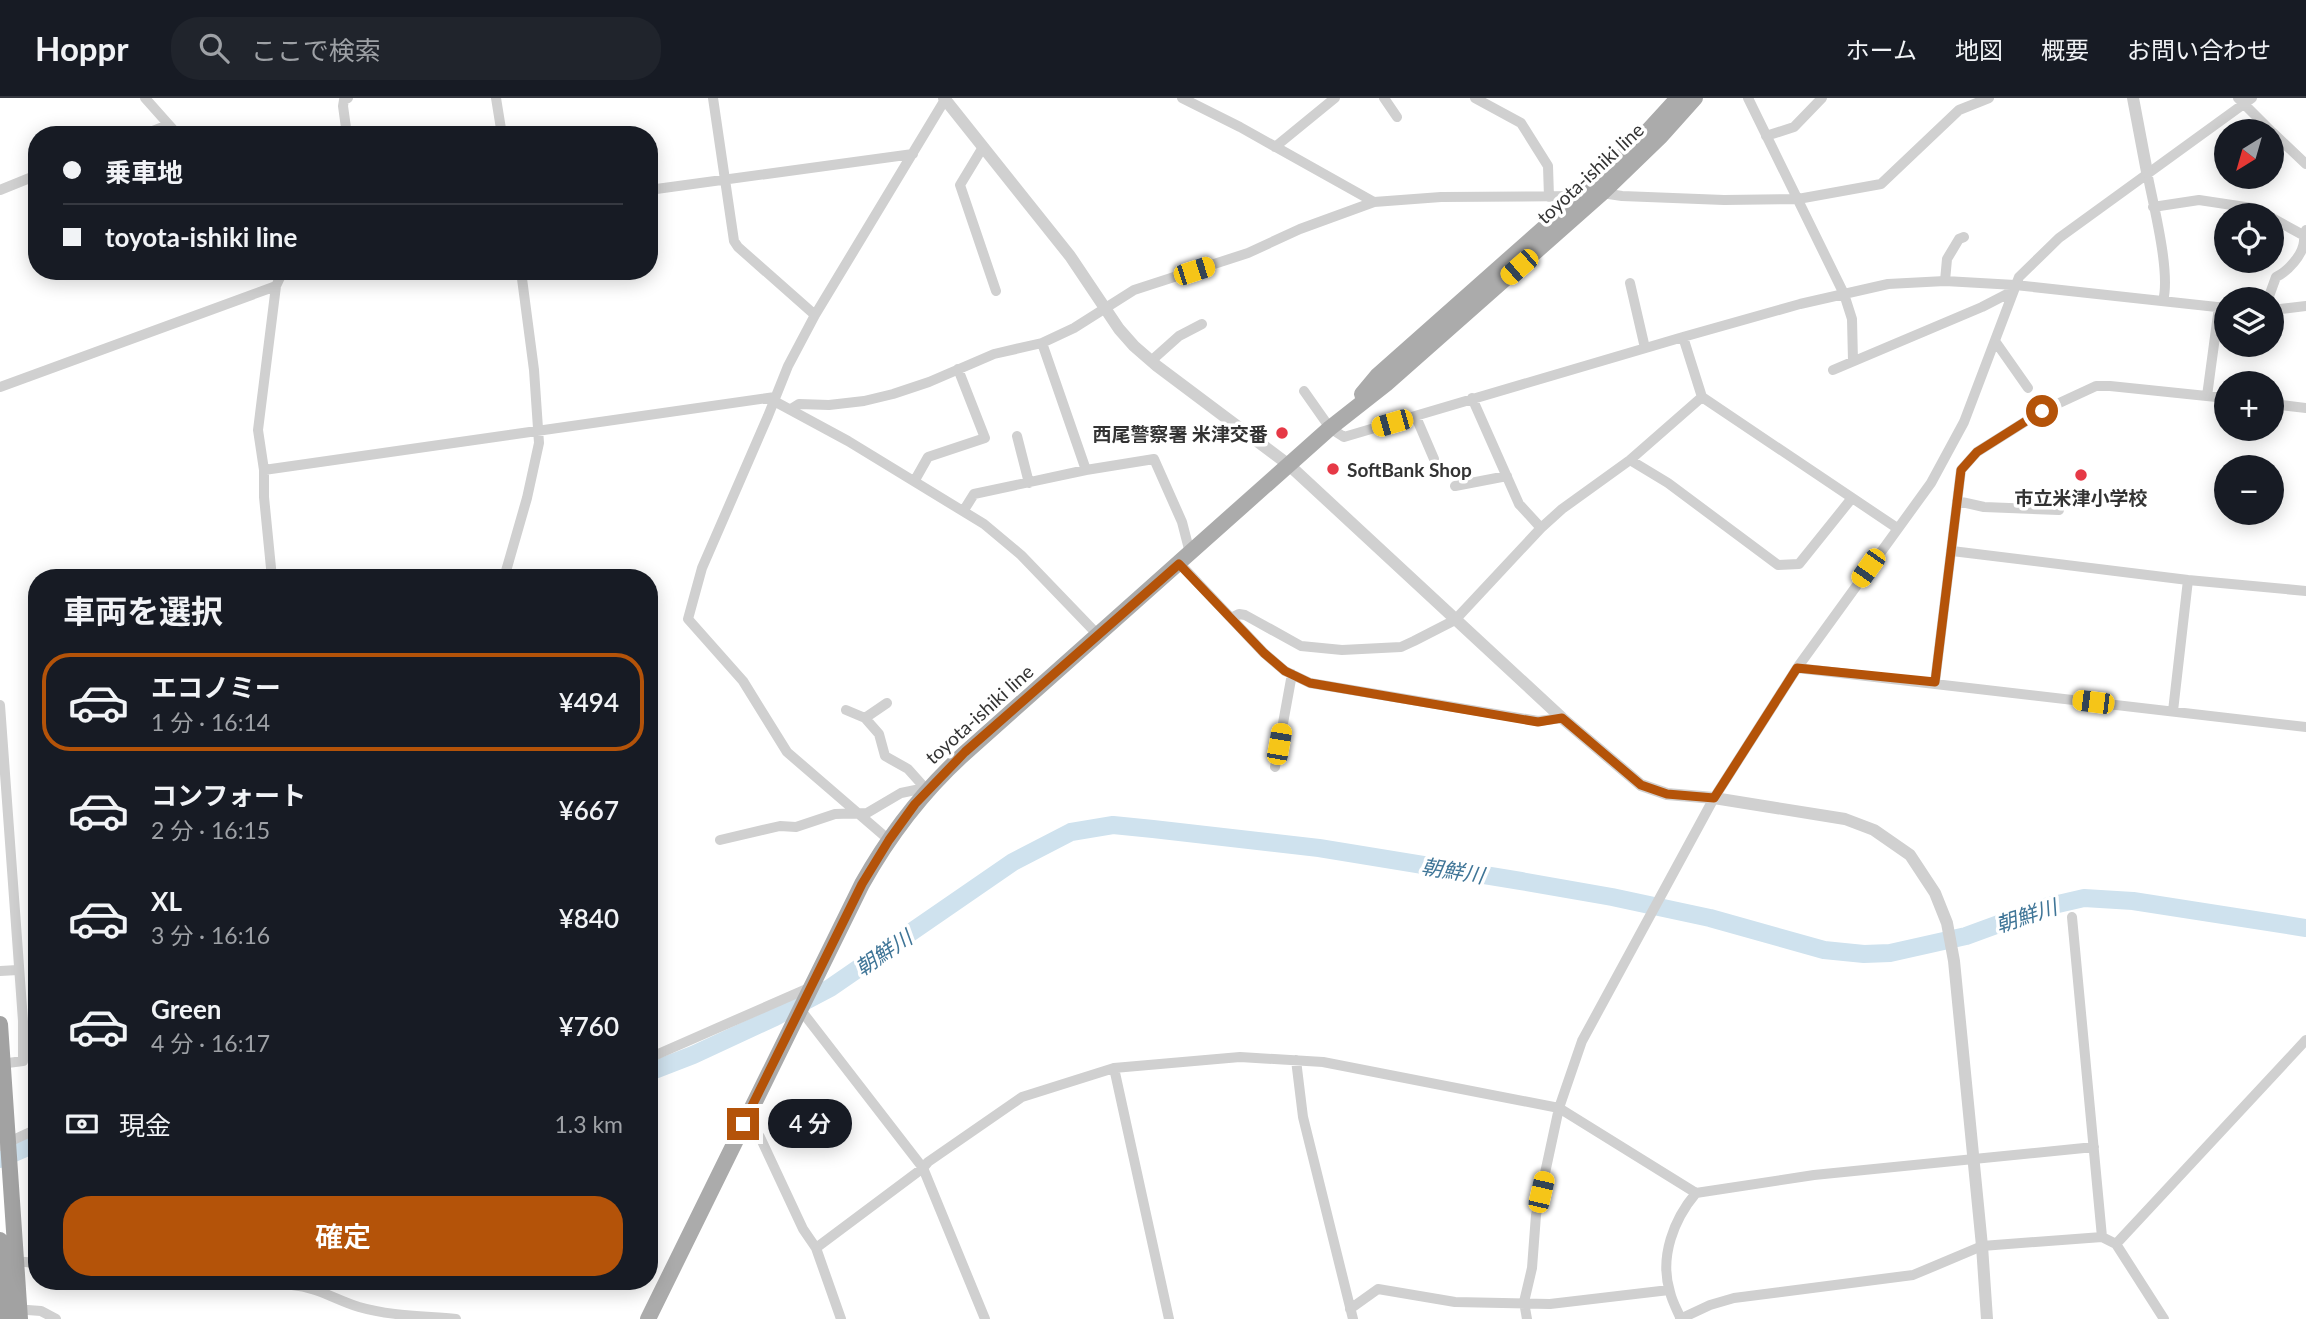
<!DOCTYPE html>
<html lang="ja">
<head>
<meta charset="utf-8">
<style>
  body { margin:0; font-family:Lato,"Noto Sans JP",sans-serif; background:#20242c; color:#f1f3f6; height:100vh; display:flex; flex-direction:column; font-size:26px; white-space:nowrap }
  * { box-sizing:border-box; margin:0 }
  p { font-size:23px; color:#9ea1a6 }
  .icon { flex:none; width:38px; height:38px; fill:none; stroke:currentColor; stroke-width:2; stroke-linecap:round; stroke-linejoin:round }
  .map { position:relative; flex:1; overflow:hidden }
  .side { position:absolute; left:28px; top:471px; width:630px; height:721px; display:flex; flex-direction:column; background:#171b24; border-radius:28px; box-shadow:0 4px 18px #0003 }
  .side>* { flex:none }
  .guide { position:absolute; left:28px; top:28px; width:630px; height:154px; border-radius:28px; box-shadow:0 4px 18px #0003; display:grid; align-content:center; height:154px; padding:0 35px; background:#171b24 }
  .needle { width:46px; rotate:217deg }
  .fabs { position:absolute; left:2214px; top:21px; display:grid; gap:14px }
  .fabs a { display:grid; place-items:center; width:70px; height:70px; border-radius:50%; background:#171b24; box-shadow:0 4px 18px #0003; font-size:35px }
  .end { position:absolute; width:32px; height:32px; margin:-16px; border:9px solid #b45309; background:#fff; box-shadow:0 0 0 4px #fff }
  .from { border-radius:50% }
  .bubble { position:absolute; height:49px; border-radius:24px; background:#171b24; box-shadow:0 4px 18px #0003; font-size:23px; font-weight:600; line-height:49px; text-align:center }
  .car { position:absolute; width:21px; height:42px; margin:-21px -10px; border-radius:9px; box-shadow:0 0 5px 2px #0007; background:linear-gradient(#f5c518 24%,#345 0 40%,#f5c518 0 76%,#345 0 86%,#f5c518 0) }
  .guide b { display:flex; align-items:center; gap:24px; height:66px; font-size:26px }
  .guide b+b { border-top:2px solid #363941 }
  .guide i { width:18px; height:18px; background:#f1f3f6 }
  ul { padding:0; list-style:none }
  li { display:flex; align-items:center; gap:21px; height:98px; margin:0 14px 10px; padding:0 21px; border:4px solid transparent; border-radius:28px }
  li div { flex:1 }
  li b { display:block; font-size:26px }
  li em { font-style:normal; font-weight:600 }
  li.current { border-color:#b45309 }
  li>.icon { width:63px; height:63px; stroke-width:1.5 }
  h2 { padding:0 35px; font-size:32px; line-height:84px }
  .pay { display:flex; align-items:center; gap:18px; height:77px; padding:0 35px; font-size:26px }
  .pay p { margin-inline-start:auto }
  .primary-button { display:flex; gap:14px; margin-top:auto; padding:14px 35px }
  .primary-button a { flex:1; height:80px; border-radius:28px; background:#b45309; color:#fff; font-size:28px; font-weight:600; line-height:80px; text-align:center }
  header { display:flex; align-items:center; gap:42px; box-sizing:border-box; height:98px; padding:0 35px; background:#171b24; border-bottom:2px solid #363941 }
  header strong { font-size:33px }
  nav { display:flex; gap:38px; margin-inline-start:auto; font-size:24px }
  .search { width:490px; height:63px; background:#20242c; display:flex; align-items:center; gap:18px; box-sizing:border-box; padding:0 24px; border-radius:28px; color:#9ea1a6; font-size:26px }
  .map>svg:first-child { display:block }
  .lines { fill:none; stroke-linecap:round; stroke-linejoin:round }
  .river { stroke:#cfe2ee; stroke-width:18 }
  .minor { stroke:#d0d0d0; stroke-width:10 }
  .tertiary { stroke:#d0d0d0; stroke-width:12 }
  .primary { stroke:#ababab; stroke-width:16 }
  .trunk-bridge { stroke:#a2a2a2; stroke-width:16 }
  .route { stroke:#b45309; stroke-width:9 }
  .poi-dot { fill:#e63946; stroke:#fff; stroke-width:2.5 }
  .labels { text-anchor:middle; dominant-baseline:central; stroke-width:7; stroke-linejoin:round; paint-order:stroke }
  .street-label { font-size:19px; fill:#333; stroke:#fff }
  .poi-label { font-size:19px; font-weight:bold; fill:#333; stroke:#fff; text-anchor:end }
  .water-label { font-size:21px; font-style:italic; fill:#3f7597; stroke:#fff }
</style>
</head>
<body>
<header>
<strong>Hoppr</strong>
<div class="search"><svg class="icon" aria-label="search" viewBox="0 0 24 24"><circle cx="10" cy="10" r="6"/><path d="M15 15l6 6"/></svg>ここで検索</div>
<nav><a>ホーム</a><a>地図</a><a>概要</a><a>お問い合わせ</a></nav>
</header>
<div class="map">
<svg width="2306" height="1221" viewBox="0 0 2306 1221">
  <rect width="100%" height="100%" fill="#fff"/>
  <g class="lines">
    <path class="river" d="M649,974L693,957L775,919L830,890L1013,764L1071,734L1113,727L1153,731L1319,750L1521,783L1612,799L1710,820L1824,852L1864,856L1890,855L1966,838L2045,809L2084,800L2133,803L2306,830
      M0,1061L37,1045"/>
    <path class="minor" d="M145,0L178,37
      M496,0L502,37
      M713,0L734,143L738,149L815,217
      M1182,0L1240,29L1374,104
      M1384,0L1397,19
      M1475,0L1521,25L1548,68L1549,99
      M1748,0L1844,196L1852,221L1853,263
      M2238,0L2271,33
      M2272,34L2306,66
      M143,37L168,27
      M347,37L343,8L344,2L348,0
      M1766,38L1794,29L1822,0
      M983,49L960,87L996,193
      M1275,49L1335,0
      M2147,74C2153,106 2171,174 2163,203
      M0,92L37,77
      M649,92L913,56
      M1602,95L1622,98L1724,102L1798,101L1881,86L1959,12L1989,0
      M2153,109L2199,102L2252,110L2266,117
      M2272,120L2303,137
      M1945,183L1947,161L1959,141L1964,139
      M1630,185L1645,250
      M2268,201L2276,179C2288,173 2303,157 2304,143C2304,140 2304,136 2306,132
      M2272,212L2306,208
      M1683,239L1702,299L1897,430
      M1995,243L2028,290
      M1151,263L1179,238L1202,226
      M1833,272L1982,209L2013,193
      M0,289L276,188
      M1304,293L1330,330L1344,339L1683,239L1800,206L1888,186L1945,183L2015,187L2226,210
      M2207,298L2219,209
      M1472,300L1519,406L1541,430
      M774,303L848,343L984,426L1021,457L1098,537
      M2272,306L2306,310
      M791,311L799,306L829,307L864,303L893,296L929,284L994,256L1042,245L1074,230L1134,192L1248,155L1300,131L1374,104L1441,99L1580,98
      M1416,319L1434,361
      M1017,338L1029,385
      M1630,362L1668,385L1778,467L1799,466L1852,400
      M264,372L775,299
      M1086,372L1154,361L1182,424L1190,455
      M915,382L928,359L985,340L958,271
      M1455,388L1507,378
      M1957,403L1984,409L2059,412
      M964,412L974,396L1086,372L1042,245
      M1952,453L2188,482L2306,493
      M1179,465L1264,555L1285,573L1310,585L1538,623L1562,620
      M272,480L264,399V372L258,332L276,188L283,173
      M504,480L527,400L539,345L534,272L521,173
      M1231,520L1239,516L1245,517L1301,548L1342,552L1401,549L1414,543L1455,522L1541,430L1562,411L1630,362L1702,299
      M1797,570L2306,629
      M1935,584L1961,372L1977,354L2042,313L2096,288H2110L2226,300
      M887,605L865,620L879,636L885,658L908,671L925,690
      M0,607L23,923V963L0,966
      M846,612L865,620
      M2173,613L2188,482
      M1275,669L1292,576
      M720,742L780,728L796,729L835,716L867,715L901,695L930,689
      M889,742L787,654L743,583L688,521L702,470L768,318L788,268L815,217L946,0
      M2072,819L2102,1139
      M0,873L18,872
      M800,911L923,1070L985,1221
      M649,960L811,889
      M1296,962L1303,1019L1353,1221
      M1114,970L1169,1221
      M743,1026L760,1039L803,1131L816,1150L841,1221
      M0,1048L37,1031
      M2116,1146L2306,942
      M816,1150L923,1070L928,1064L1022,999L1114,970L1240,959L1323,964L1559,1010L1696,1095L1814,1077L2094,1049
      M13,1163L37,1165
      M173,1183C213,1187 253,1184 292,1187C317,1189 336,1202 359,1209C390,1218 425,1218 456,1221
      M14,1211L41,1213L56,1221
      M1350,1211L1378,1191L1455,1204L1550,1206L1669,1192
      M1527,1221L1524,1204L1532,1170L1536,1117L1559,1010L1582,943L1714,700L1797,570L1931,385L1964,324L2019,179L2059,140L2252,0
      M1680,1221L1710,1207L1734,1200L1913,1177L1982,1148L2102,1139L2116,1146L2164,1221
      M1681,1221C1677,1212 1672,1203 1670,1194C1659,1159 1674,1121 1696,1095"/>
    <path class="tertiary" d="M944,0L1070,158L1119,231L1134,248L1157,268L1289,367L1562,620L1641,687L1667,696L1714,700L1845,721L1874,732L1910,757L1935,795L1947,825L1954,863L1982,1148L1987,1221
      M2133,0L2147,74"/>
    <path class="primary" d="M1362,296L1377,278L1580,98L1647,34L1678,0
      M648,1221L862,786C890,736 923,693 965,655L1330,330L1386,286L1602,95L1661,38L1695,0"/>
    <path class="trunk-bridge" d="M0,926L20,1221
      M0,1142L6,1221"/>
  </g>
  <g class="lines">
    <path class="route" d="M743,1026L862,786L889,742L915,706L965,654L1179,466L1264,555L1285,573L1310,585L1538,624L1562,620L1641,687L1667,696L1714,700L1797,570L1935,584L1961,372L1977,354L2042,313"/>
  </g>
  <g class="poi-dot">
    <circle cx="1282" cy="335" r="7"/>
    <circle cx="1333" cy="371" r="7"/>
    <circle cx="2081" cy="377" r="7"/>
  </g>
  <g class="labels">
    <g class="street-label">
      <text transform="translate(1590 75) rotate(-43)">toyota-ishiki line</text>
      <text transform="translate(979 616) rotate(-42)">toyota-ishiki line</text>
    </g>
    <g class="poi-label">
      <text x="1268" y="335">西尾警察署 米津交番</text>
      <text x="1347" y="371" text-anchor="start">SoftBank Shop</text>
      <text x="2081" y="399" text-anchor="middle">市立米津小学校</text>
    </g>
    <g class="water-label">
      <text transform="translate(1453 772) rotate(9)">朝鮮川</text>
      <text transform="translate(2026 817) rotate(-18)">朝鮮川</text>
      <text transform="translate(883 854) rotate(-34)">朝鮮川</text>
    </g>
  </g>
</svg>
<div class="fabs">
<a><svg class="needle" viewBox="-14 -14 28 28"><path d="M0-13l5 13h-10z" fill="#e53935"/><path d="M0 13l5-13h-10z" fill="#9ea1a6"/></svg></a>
<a><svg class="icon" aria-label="locate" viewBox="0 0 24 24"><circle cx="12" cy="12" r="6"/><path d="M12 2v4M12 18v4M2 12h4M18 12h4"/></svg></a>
<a><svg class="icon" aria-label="layers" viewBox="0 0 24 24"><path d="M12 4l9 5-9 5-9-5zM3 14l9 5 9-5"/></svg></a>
<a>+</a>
<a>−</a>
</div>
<i class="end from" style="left:2042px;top:313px"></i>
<i class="end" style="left:743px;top:1026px"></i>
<div class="bubble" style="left:768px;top:1001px;width:84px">4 分</div>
<i class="car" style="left:1519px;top:169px;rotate:229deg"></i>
<i class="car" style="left:1194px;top:173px;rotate:72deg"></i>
<i class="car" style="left:1392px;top:325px;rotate:254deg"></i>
<i class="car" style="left:1868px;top:470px;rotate:215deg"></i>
<i class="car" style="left:2093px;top:604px;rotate:277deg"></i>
<i class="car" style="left:1279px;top:646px;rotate:10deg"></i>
<i class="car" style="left:1541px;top:1094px;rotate:13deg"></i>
<div class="guide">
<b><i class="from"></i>乗車地</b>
<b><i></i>toyota-ishiki line</b>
</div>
<section class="side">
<h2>車両を選択</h2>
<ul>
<li class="current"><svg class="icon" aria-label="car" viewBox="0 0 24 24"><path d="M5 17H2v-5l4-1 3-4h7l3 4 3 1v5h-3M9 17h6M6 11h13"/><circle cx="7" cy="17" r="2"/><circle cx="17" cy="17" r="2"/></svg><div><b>エコノミー</b><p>1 分 · 16:14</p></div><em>¥494</em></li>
<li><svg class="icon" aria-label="car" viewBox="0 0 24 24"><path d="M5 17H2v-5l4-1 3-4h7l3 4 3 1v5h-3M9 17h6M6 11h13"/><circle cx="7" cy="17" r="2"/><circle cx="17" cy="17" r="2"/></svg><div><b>コンフォート</b><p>2 分 · 16:15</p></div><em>¥667</em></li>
<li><svg class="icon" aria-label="car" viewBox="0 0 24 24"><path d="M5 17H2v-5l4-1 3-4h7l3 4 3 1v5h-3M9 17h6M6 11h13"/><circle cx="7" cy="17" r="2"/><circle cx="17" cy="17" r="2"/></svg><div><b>XL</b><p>3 分 · 16:16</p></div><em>¥840</em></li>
<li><svg class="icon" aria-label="car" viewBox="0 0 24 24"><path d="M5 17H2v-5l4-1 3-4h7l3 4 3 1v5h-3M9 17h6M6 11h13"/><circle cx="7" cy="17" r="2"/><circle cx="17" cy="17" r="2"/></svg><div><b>Green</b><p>4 分 · 16:17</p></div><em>¥760</em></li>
</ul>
<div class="pay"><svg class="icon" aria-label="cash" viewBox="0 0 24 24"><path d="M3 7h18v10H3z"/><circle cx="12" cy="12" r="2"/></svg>現金<p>1.3 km</p></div>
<div class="primary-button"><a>確定</a></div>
</section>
</div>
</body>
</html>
